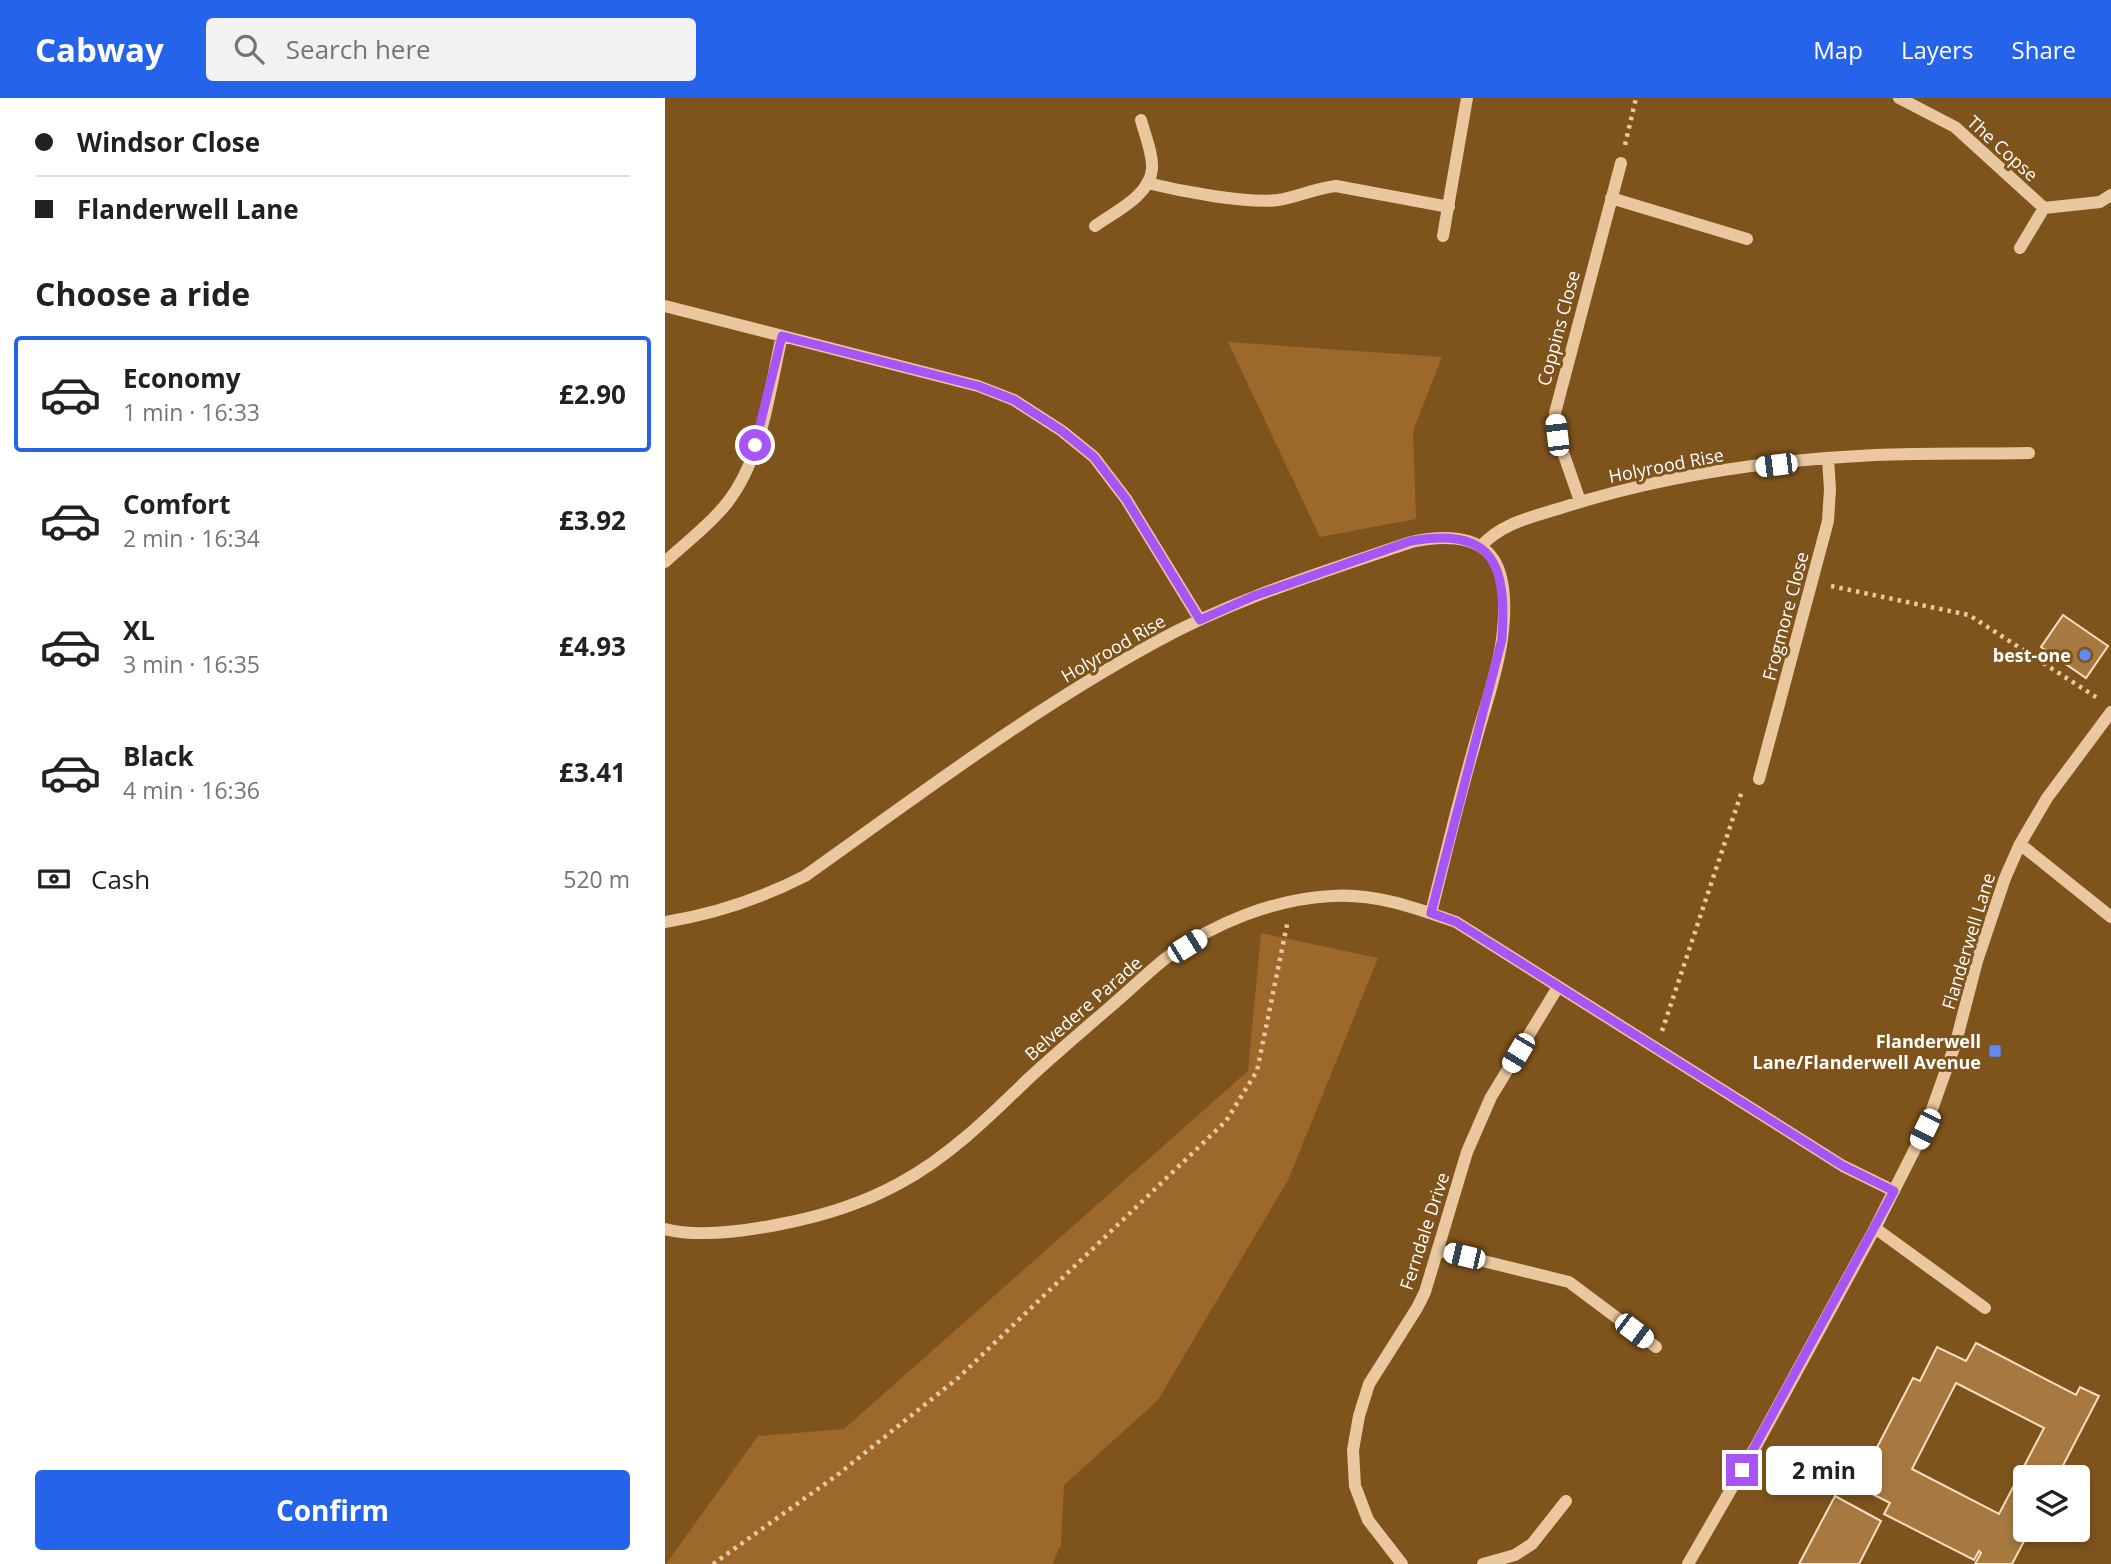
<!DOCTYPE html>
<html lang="en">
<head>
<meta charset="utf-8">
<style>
  body { margin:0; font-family:"Open Sans",sans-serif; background:#f2f2f2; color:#202124; height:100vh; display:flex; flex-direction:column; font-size:26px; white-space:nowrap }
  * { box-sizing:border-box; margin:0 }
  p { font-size:23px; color:#757577 }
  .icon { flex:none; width:38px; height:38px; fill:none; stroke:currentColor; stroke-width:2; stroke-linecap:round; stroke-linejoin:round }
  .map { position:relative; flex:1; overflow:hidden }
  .drawer { display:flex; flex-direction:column; background:#fff; width:665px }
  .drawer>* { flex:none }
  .hud { display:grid; align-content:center; height:154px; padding:0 35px; background:#fff }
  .buttons { position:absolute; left:1348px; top:1367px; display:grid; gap:14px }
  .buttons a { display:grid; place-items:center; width:77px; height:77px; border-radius:7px; background:#fff; box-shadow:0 4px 10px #0003; font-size:35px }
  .end { position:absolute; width:32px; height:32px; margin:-16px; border:9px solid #a855f7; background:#fff; box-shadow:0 0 0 4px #fff }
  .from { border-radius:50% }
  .bubble { position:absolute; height:49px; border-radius:7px; background:#fff; box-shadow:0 4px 10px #0003; font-size:23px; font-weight:700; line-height:49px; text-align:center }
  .car { position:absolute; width:21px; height:42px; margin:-21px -10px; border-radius:9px; box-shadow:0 0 5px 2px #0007; background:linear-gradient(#fff 24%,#345 0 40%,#fff 0 76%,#345 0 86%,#fff 0) }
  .hud b { display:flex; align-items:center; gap:24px; height:66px; font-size:26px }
  .hud b+b { border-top:2px solid #e0e0e0 }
  .hud i { width:18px; height:18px; background:#202124 }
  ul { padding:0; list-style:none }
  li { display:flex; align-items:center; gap:21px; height:116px; margin:0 14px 10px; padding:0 21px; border:4px solid transparent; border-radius:7px }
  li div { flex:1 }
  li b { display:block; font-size:26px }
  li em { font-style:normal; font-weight:700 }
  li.selected { border-color:#2563eb }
  li>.icon { width:63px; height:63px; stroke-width:1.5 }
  h2 { padding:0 35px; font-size:32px; line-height:84px }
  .pay { display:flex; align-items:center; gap:18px; height:77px; padding:0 35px; font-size:26px }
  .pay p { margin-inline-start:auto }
  .action { display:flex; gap:14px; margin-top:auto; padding:14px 35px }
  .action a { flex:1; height:80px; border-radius:7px; background:#2563eb; color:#fff; font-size:28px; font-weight:700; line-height:80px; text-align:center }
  header { display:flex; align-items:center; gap:42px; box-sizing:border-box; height:98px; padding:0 35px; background:#2563eb; color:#fff }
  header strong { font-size:33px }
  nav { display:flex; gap:38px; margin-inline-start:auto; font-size:24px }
  .search { width:490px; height:63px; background:#f2f2f2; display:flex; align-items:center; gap:18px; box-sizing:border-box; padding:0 24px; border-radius:7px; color:#757577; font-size:26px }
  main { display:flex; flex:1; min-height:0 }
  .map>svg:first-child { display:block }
  .green { fill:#9c692b }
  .building { fill:#a77940; stroke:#f7dfc3; stroke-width:2; fill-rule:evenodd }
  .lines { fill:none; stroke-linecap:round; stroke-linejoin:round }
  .path { stroke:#e9c89f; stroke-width:4.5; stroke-dasharray:3.5 5; stroke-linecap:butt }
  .minor { stroke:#e9c89f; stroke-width:12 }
  .route { stroke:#a855f7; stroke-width:9 }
  .poi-dot { fill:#5c8afa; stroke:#7f541c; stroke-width:2.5 }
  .labels { text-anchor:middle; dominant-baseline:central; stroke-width:6; stroke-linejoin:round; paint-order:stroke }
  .street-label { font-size:18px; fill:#fff; stroke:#7f541c }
  .poi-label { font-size:18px; font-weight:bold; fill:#fff; stroke:#7f541c; text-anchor:end }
</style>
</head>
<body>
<header>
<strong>Cabway</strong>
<div class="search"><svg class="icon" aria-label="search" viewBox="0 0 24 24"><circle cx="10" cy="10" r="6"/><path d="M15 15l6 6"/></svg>Search here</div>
<nav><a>Map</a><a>Layers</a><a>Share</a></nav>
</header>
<main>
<section class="drawer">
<div class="hud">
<b><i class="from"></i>Windsor Close</b>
<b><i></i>Flanderwell Lane</b>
</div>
<h2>Choose a ride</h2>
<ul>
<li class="selected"><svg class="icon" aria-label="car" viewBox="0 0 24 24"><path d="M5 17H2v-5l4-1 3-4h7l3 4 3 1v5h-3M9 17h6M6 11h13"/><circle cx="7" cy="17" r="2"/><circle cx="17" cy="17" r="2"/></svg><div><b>Economy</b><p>1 min · 16:33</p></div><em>£2.90</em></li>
<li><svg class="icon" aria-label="car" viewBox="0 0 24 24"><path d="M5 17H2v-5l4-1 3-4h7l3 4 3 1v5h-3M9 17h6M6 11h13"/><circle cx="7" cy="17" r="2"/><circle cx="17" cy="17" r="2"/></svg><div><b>Comfort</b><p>2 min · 16:34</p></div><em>£3.92</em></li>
<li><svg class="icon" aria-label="car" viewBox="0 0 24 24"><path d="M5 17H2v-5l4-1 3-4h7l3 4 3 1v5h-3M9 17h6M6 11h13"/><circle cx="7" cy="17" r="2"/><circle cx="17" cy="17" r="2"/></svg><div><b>XL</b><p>3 min · 16:35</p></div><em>£4.93</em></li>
<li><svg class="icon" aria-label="car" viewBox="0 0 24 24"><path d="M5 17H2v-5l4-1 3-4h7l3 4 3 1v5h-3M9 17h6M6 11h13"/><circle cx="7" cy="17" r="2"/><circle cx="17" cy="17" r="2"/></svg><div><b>Black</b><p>4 min · 16:36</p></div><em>£3.41</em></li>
</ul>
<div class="pay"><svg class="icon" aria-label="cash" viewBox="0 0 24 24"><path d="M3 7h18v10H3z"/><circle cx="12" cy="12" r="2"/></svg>Cash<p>520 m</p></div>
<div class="action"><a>Confirm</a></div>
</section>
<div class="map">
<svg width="1446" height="1466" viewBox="0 0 1446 1466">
  <rect width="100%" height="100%" fill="#7f541c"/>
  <path class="green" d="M563,244L777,259L748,333L751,421L655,439Z
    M596,835L713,860L623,1082L493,1302L399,1387L396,1446L387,1466H1L93,1338L179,1331L583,973Z"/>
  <path class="building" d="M1398,517L1443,548L1421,580L1376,549Z
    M1311,1245L1411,1297L1415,1289L1434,1298L1392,1379H1360V1432H1365L1347,1466H1310L1316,1455L1314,1453L1309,1462L1219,1416L1225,1405L1192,1388L1248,1280L1255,1283L1272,1249L1301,1263ZM1291,1285L1379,1330L1334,1416L1247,1371Z
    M1170,1398L1216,1423L1194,1466H1134Z"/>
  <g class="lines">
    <path class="path" d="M960,47L971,0
      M1166,488L1304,517L1434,601
      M997,933L1077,693
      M48,1466L171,1378L293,1280L561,1023L592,973L623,822"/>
    <path class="minor" d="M1234,0L1290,29L1379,110
      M482,85C515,93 581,106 613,102C633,99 651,90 671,88L784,109
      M946,100L1082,141
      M430,128C449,114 485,98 487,71C488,56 480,37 476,22
      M778,138L802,0
      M1355,150L1379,110L1435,104L1446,97
      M0,208L313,288L349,302L397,333L429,359L461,401L535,522
      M915,403L892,337L890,315L956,65
      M816,448C837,425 867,419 896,410C995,378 1106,362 1210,357C1261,355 1313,356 1364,355
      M0,464C19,446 46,426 62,405C98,359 104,293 117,238
      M1094,681L1163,423L1165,391L1163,361
      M1355,746L1446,819
      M0,824C50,816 95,801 140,778C254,697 366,612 489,545C570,500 659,474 746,444C773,438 812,435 829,462C842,483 840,518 837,541C832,578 818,614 809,649C793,704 780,760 766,815
      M1210,1130L1320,1210
      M0,1131C35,1140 81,1133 116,1126C158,1118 197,1106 235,1085C283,1059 323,1020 362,982C389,957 417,933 445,909C464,893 482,875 501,860C548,825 609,801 667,798C710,795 751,810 791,824L1178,1068L1229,1093
      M773,1152L904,1184L991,1249
      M737,1466L703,1422L690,1388L688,1352L694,1318L704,1286L752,1210L760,1194L802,1054L826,999L893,889
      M818,1466L850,1457L867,1446L901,1403
      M1023,1466L1091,1348L1210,1130L1260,1031L1291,944L1312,863L1340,780L1355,746L1382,700L1446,614"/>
  </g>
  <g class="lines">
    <path class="route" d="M90,347L117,238L313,288L349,302L397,333L429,359L461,401L535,522L589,498L746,443C829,428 842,467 837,541L766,815L791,824L1178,1068L1229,1093L1077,1372"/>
  </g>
  <g class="poi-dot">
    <circle cx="1420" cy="557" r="7"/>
    <rect x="1323" y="946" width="14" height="14" rx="3.5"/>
  </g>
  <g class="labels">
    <g class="street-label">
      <text transform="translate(1338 50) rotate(42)">The Copse</text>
      <text transform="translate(893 230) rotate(-75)">Coppins Close</text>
      <text transform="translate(1001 367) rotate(-11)">Holyrood Rise</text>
      <text transform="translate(1120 518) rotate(-75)">Frogmore Close</text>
      <text transform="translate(448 550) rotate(-30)">Holyrood Rise</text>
      <text transform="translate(1303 843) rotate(-73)">Flanderwell Lane</text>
      <text transform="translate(418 910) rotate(-41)">Belvedere Parade</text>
      <text transform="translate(759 1133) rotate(-72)">Ferndale Drive</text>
    </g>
    <g class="poi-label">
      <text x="1406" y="557">best-one</text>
      <text x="1316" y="943">Flanderwell<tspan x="1316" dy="21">Lane/Flanderwell Avenue</tspan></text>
    </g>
  </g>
</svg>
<div class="buttons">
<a><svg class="icon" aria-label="layers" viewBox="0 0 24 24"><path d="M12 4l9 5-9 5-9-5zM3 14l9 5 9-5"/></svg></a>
</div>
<i class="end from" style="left:90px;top:347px"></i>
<i class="end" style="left:1077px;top:1372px"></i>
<div class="bubble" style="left:1101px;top:1348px;width:116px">2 min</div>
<i class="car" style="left:892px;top:337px;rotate:353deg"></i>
<i class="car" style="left:1111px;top:367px;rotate:263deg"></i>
<i class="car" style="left:522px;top:848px;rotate:58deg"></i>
<i class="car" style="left:853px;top:955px;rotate:211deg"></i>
<i class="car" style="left:1260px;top:1031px;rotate:206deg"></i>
<i class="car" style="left:799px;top:1158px;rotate:283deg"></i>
<i class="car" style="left:969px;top:1233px;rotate:127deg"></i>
</div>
</main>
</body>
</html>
